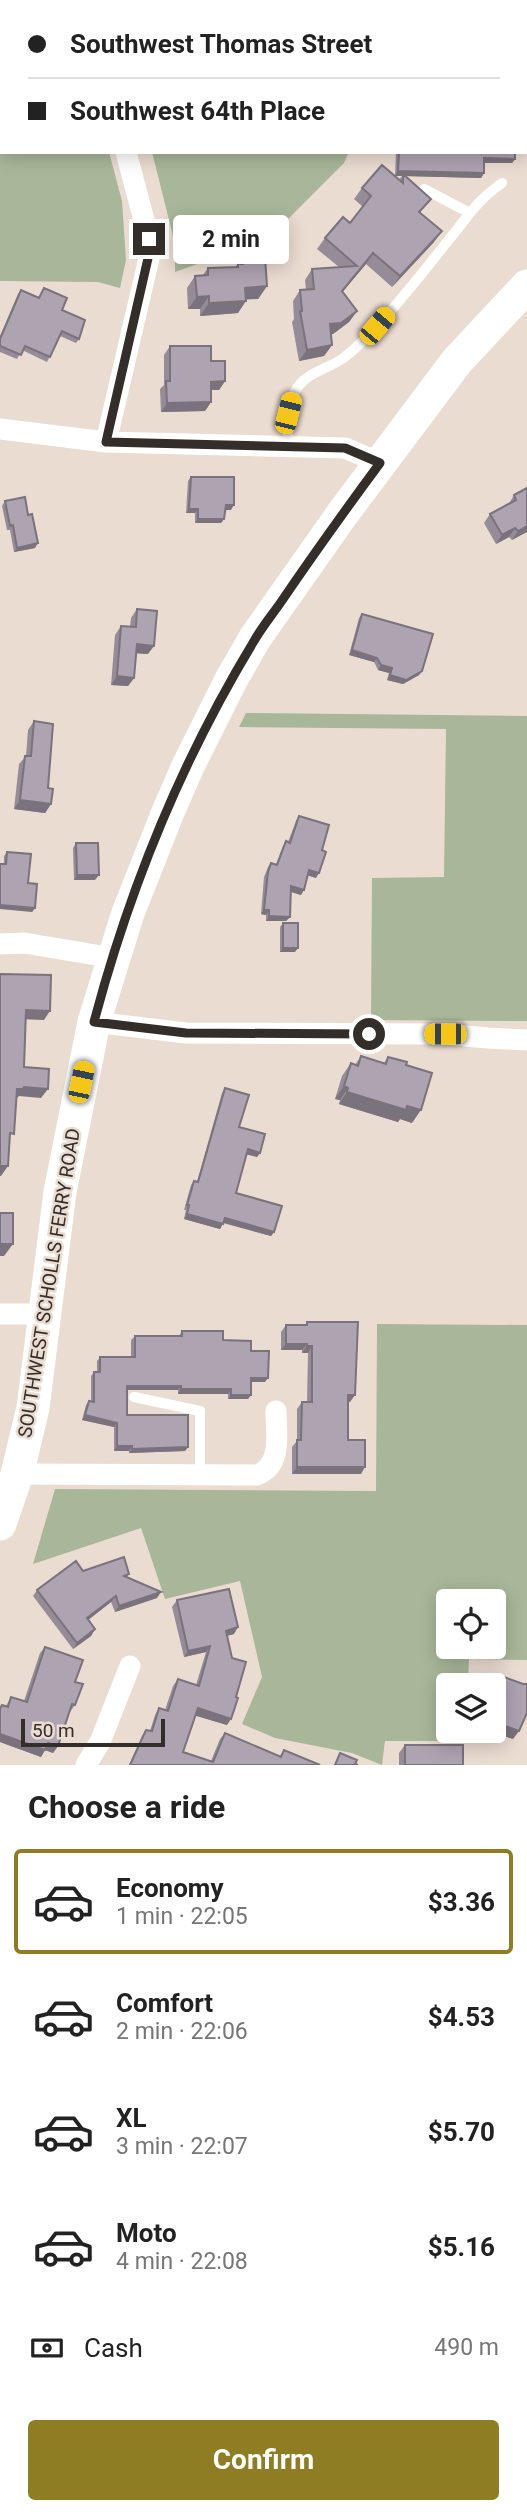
<!DOCTYPE html>
<html lang="en">
<head>
<meta charset="utf-8">
<style>
  body { margin:0; font-family:Roboto,sans-serif; background:#f2f2f2; color:#222; height:100vh; display:flex; flex-direction:column; font-size:26px; white-space:nowrap }
  * { box-sizing:border-box; margin:0 }
  p { font-size:23px; color:#767676 }
  .icon { flex:none; width:38px; height:38px; fill:none; stroke:currentColor; stroke-width:2; stroke-linecap:round; stroke-linejoin:round }
  .map { position:relative; height:1765px; overflow:hidden }
  .details { display:flex; flex-direction:column; background:#fff; flex:1 }
  .details>* { flex:none }
  .guide { position:absolute; left:0px; top:0px; width:528px; height:154px; box-shadow:0 4px 18px #0003; display:grid; align-content:center; height:154px; padding:0 28px; background:#fff }
  .fabs { position:absolute; left:436px; top:1589px; display:grid; gap:14px }
  .fabs a { display:grid; place-items:center; width:70px; height:70px; border-radius:7px; background:#fff; box-shadow:0 4px 18px #0003; font-size:35px }
  .scale { position:absolute; left:21px; bottom:18px; width:144px; box-sizing:border-box; padding-left:7px; border:4px solid #342e2a; border-top:0; font-size:19px; line-height:24px; white-space:nowrap; color:#342e2a; -webkit-text-stroke:5px #ebdcd1; paint-order:stroke }
  .end { position:absolute; width:32px; height:32px; margin:-16px; border:9px solid #342e2a; background:#fff; box-shadow:0 0 0 4px #fff }
  .from { border-radius:50% }
  .bubble { position:absolute; height:49px; border-radius:7px; background:#fff; box-shadow:0 4px 18px #0003; font-size:23px; font-weight:700; line-height:49px; text-align:center }
  .car { position:absolute; width:21px; height:42px; margin:-21px -10px; border-radius:9px; box-shadow:0 0 5px 2px #0007; background:linear-gradient(#f5c518 24%,#345 0 40%,#f5c518 0 76%,#345 0 86%,#f5c518 0) }
  .guide b { display:flex; align-items:center; gap:24px; height:66px; font-size:26px }
  .guide b+b { border-top:2px solid #e0e0e0 }
  .guide i { width:18px; height:18px; background:#222 }
  ul { padding:0; list-style:none }
  li { display:flex; align-items:center; gap:21px; height:105px; margin:0 14px 10px; padding:0 14px; border:4px solid transparent; border-radius:7px }
  li div { flex:1 }
  li b { display:block; font-size:26px }
  li em { font-style:normal; font-weight:700 }
  li.on { border-color:#8e7d23 }
  li>.icon { width:63px; height:63px; stroke-width:1.5 }
  h2 { padding:0 28px; font-size:32px; line-height:84px }
  .pay { display:flex; align-items:center; gap:18px; height:77px; padding:0 28px; font-size:26px }
  .pay p { margin-inline-start:auto }
  .cta { display:flex; gap:14px; margin-top:auto; padding:14px 28px }
  .cta a { flex:1; height:80px; border-radius:7px; background:#8e7d23; color:#fff; font-size:28px; font-weight:700; line-height:80px; text-align:center }
  .map>svg:first-child { display:block }
  .green { fill:#a8b799; fill-rule:evenodd }
  .lines { fill:none; stroke-linecap:round; stroke-linejoin:round }
  .lane { stroke:#fff; stroke-width:10 }
  .street { stroke:#fff; stroke-width:21 }
  .primary { stroke:#fff; stroke-width:33 }
  .wall { fill:#968c98 }
  .shaded-wall { fill:#7a727c }
  .building { fill:#aea3b1; stroke:#7a727c; stroke-width:2 }
  .route { stroke:#342e2a; stroke-width:9 }
  .labels { text-anchor:middle; dominant-baseline:central; stroke-width:5; stroke-linejoin:round; paint-order:stroke }
  .street-label { font-size:19px; fill:#342e2a; stroke:#ebdcd1 }
</style>
</head>
<body>
<div class="map">
<svg width="527" height="1765" viewBox="0 0 527 1765">
  <rect width="100%" height="100%" fill="#ebdcd1"/>
  <path class="green" d="M0,115L2,152H109L122,201L126,260L120,288L98,282L0,281Z
    M152,152H349L344,163L283,224L251,245L175,272V244Z
    M246,713L527,716V1021L371,1020L372,878L444,877L446,729L239,727Z
    M377,1324L527,1325V1660L469,1659L468,1685H448V1731H468V1741H385L382,1765L352,1753L275,1738L242,1724L262,1677L240,1581L165,1599L141,1528L33,1564L55,1489L376,1491ZM448,1601H494V1647H448Z"/>
  <g class="lines">
    <path class="lane" d="M424,189L468,212
      M288,445C288,424 285,400 301,383C312,371 329,368 342,359C355,350 367,337 378,325C402,299 425,270 447,242C468,217 474,203 502,183
      M134,1397L200,1411V1476"/>
    <path class="street" d="M0,429L106,442L345,448L380,463
      M106,442L150,254L149,239L126,152
      M0,944L24,943L114,958
      M94,1022L186,1033L445,1034L487,1038L527,1040
      M0,1314H45
      M17,1474L257,1475C283,1465 276,1434 276,1411
      M86,1765L100,1742L130,1666"/>
    <path class="primary" d="M0,1524L17,1474L33,1408L60,1192L94,1022L128,913L168,812L188,766L231,680L255,638L343,513L457,361L527,286"/>
  </g>
  <path class="wall" d="M396,152H515V159L512,163H484V173L481,178L405,176L434,242L392,287L366,264L342,292L357,311L349,322L333,334H331L332,345L324,356L299,361L292,322L294,319L293,301L300,290H306L305,280L312,269L339,267L317,249L325,238L350,223L363,207L354,199L362,188L399,180L402,176H395Z
    M243,258L267,286L258,299H246L238,313L200,316V309H188L187,288L195,276L203,275L208,268L235,267Z
    M44,288L62,310L79,339L76,343L60,336L47,362L22,350L17,359L0,352V336L18,294L21,290L39,297Z
    M170,346L211,361L225,381L219,390H211V402L205,411L161,412L160,389L164,385V355Z
    M191,477L231,510H225L224,519L221,523H195V513H186L188,481Z
    M527,489V531L512,540L509,537L496,544L484,523L490,514L508,505L514,495Z
    M5,501L35,548L14,552L10,530H7L2,506Z
    M137,609L148,654L136,653L134,678L128,686L111,685L115,635L121,626L130,627L131,618Z
    M362,614L422,671L419,675L403,684L387,680L389,673L378,670L374,662L349,655L359,618Z
    M34,721L51,804L45,813L14,809L19,764L26,756L28,730Z
    M299,816L322,850L316,878L308,875L301,895L290,891V917L286,921H266V915L261,914L264,877L268,867L271,863L276,864L283,846L286,841L288,842L296,821Z
    M76,843L95,880H74L73,848Z
    M7,852L28,883L35,908L32,912L4,864V856Z
    M283,923L295,952H280V927Z
    M361,1056L384,1063L388,1057L406,1065L412,1123L400,1119L398,1122L339,1104L340,1100L335,1099L342,1076L351,1063L355,1065Z
    M225,1088L239,1127L260,1153L257,1157L247,1154L236,1193L274,1232L271,1236L223,1223L220,1229L184,1219L186,1210H184L191,1185L194,1181L197,1182L222,1093Z
    M307,1322L350,1402H348V1440L361,1474H292V1447L297,1441V1409L302,1402H307L308,1353H302V1350H281V1332L286,1325H305Z
    M182,1331L223,1340L251,1351L265,1382H251L248,1399H228V1394H178V1390H127V1415L188,1447L185,1451L129,1453V1451H114V1427L82,1420L86,1405L89,1401H91V1376L94,1372H97V1361L100,1357H131V1340L135,1336H179Z
    M83,1571L129,1574L127,1577L157,1598L115,1612L111,1602L88,1620L95,1629L91,1636L73,1649L33,1596L37,1590Z
    M177,1600L234,1634L227,1636V1725L195,1715L183,1752L211,1761L220,1739L225,1733L280,1756L284,1750L320,1765H129L142,1736L146,1730L150,1731L155,1715L159,1708L165,1710L173,1686L178,1679L196,1685L206,1652L184,1657L172,1607Z
    M45,1647L75,1682V1705L70,1712L58,1746L53,1753L45,1750L41,1757L0,1742V1707L2,1705L6,1706L11,1697L24,1701L40,1653Z
    M504,1677L513,1739L489,1731H494L495,1694L498,1686Z
    M405,1745L463,1765H399V1753Z"/>
  <path class="shaded-wall" d="M113,0H134L112,2Z
    M392,0H401L403,1L402,2H390Z
    M484,158L515,159L512,163H481Z
    M398,171L484,173L481,178L403,176V174L402,176H395Z
    M442,231L434,242L392,287L400,276Z
    M373,253L366,264L334,302L342,291Z
    M267,286L258,299L237,300L245,288Z
    M209,296L200,309H188L197,297Z
    M246,301L238,313L200,316L209,303Z
    M357,311L349,322L333,334L322,335L330,324Z
    M332,345L324,356L299,361L307,350Z
    M225,381L219,390H205L211,382Z
    M211,402L205,411L161,412L167,403Z
    M226,505H234L231,510H223Z
    M189,509H198L195,513H186Z
    M198,519H224L221,523H195Z
    M527,525V532L512,540L518,531Z
    M515,528L509,537L496,544L502,535Z
    M38,543L35,548L14,552L17,548Z
    M137,644L154,646L148,654L131,653Z
    M352,650L377,658L374,662L349,655Z
    M381,665L392,668L389,673L378,670Z
    M422,671L419,675L403,684L387,680L390,675Z
    M117,676L134,678L128,686L111,685Z
    M20,800L51,804L45,813L14,809Z
    M309,870L319,873L316,878L306,875Z
    M77,875H99L95,880H74Z
    M291,886L304,890L301,895L287,891Z
    M0,905L35,908L32,912L0,909Z
    M264,910H269L266,915L261,914Z
    M269,916L290,917L286,921H266Z
    M283,948H298L295,952H280Z
    M26,1010L50,1011L44,1020L19,1019Z
    M344,1086L348,1088L340,1100L335,1099Z
    M24,1087L48,1089L41,1098L19,1096L17,1098H10L17,1089Z
    M347,1092L407,1106L421,1110L412,1123L400,1119L398,1122L339,1104Z
    M248,1149L260,1153L257,1157L245,1154Z
    M0,1166H8L1,1176H0Z
    M187,1214L223,1224L220,1229L184,1219Z
    M225,1218L274,1232L271,1236L221,1222Z
    M0,1244H13L4,1256H0Z
    M286,1344H307L302,1350H281Z
    M307,1346H312L308,1353H302Z
    M251,1378H268L265,1382H248Z
    M127,1386H181L178,1390H124Z
    M181,1389H231L228,1394H178Z
    M231,1395H251L248,1399H228Z
    M348,1395H355L350,1402H343Z
    M85,1415L117,1423L114,1427L82,1420Z
    M117,1446H132L129,1451H114Z
    M188,1447L185,1451L129,1453L132,1449Z
    M297,1467H365L361,1474H292Z
    M161,1592L157,1598L115,1612L119,1606Z
    M116,1596L111,1602L83,1624L87,1618Z
    M238,1627L234,1634L222,1637L226,1631Z
    M95,1629L91,1636L73,1649L77,1643Z
    M210,1646L206,1652L184,1657L188,1651Z
    M198,1708L231,1719L227,1725L193,1715Z
    M494,1722L519,1731L513,1739L489,1731H494Z
    M0,1734L48,1743L58,1746L53,1753L45,1750L41,1757L0,1742Z"/>
  <path class="building" d="M0,0H19V2H2V15H0Z
    M219,0H245V2H219Z
    M280,0H340L341,2H282Z
    M401,0H437L436,2H402L403,1Z
    M399,152H515V159L484,158V173L398,171Z
    M382,165L403,183V174L431,199L419,212L442,231L400,276L373,253L342,291L357,311L341,323L330,324L332,345L307,350L300,311H302L300,290L314,289L312,269L357,266L325,238L343,217L350,223L371,196L362,188Z
    M265,256L267,286L245,288L246,301L209,303V296L197,297L195,276L208,275V268L238,267V264H243V258Z
    M44,288L67,298L62,310L85,320L79,339L62,331L50,357L25,346L21,355L0,346V339L21,290L39,298Z
    M170,346H211V361H225V381L211,382V402L167,403L166,381H170Z
    M191,477H234V505H226L224,519H198V509H189Z
    M527,488V526L518,531L515,528L502,535L490,514L516,500L514,495Z
    M25,497L28,515L32,514L38,543L17,548L13,525L10,526L5,501Z
    M137,609L157,611L154,646L137,644L134,678L117,676L121,626L136,627Z
    M362,614L433,634L422,671L406,680L390,675L392,668L381,665L377,658L352,650Z
    M34,721L53,724L48,788L53,789L51,804L20,800L25,756H31Z
    M299,816L329,825L322,850L326,852L319,873L309,870L304,890L291,886L290,917L269,916V910H264L268,872L271,863L277,865L286,841L290,843Z
    M76,843H98L99,875H77Z
    M7,852L31,854L28,883L37,884L35,908L0,905V864H6Z
    M283,923H298V948H283Z
    M0,974L51,975L50,1011L26,1010L24,1067L49,1069L48,1089L24,1087L23,1089H17L14,1134L10,1133L8,1166H0Z
    M361,1056L386,1064L388,1057L407,1062L406,1065L432,1073L421,1110L407,1106L406,1110L347,1092L348,1088L344,1086L351,1063L358,1066Z
    M225,1088L249,1095L239,1127L265,1134L260,1153L248,1149L236,1193L282,1206L274,1232L225,1218L223,1224L187,1214L189,1205H187L194,1181L198,1182Z
    M0,1213H13V1244H0Z
    M307,1322H358L355,1395H348V1440H365V1467H297V1440H301L302,1402H312V1346H307V1344H286V1325H307Z
    M182,1331H223V1340L251,1341V1351H269L268,1378H251V1395H231V1389H181V1386H127V1415H188V1447L132,1449V1446H117V1423L85,1415L89,1401L94,1402V1372H100V1357H135V1336H182Z
    M124,1557L129,1574L124,1576L161,1592L119,1606L116,1596L87,1618L95,1629L77,1643L37,1590L76,1561L83,1571Z
    M229,1589L238,1627L226,1631L232,1658L246,1662L236,1697L238,1698L231,1719L198,1708L183,1752L213,1762L225,1733L281,1757L284,1750L320,1765H130L146,1730L152,1731L159,1708L168,1711L178,1679L199,1686L210,1646L188,1651L177,1600Z
    M45,1647L83,1660L75,1682L83,1684L75,1705L72,1704L58,1746L48,1743L45,1750L0,1734V1709L2,1705L8,1707L11,1697L27,1702Z
    M504,1677L523,1684H527V1713L519,1731L494,1722V1694H497Z
    M405,1745H463V1765H405Z
    M340,1753L357,1760L355,1764L358,1765H335Z"/>
  <g class="lines">
    <path class="route" d="M149,239V254L106,442L345,448L380,463C346,509 313,555 281,602C272,615 262,627 254,641C183,758 129,890 94,1022L186,1033L369,1034"/>
  </g>
  <g class="labels">
    <g class="street-label">
      <text transform="translate(49 1283) rotate(-81)">SOUTHWEST SCHOLLS FERRY ROAD</text>
    </g>
  </g>
</svg>
<div class="fabs">
<a><svg class="icon" aria-label="locate" viewBox="0 0 24 24"><circle cx="12" cy="12" r="6"/><path d="M12 2v4M12 18v4M2 12h4M18 12h4"/></svg></a>
<a><svg class="icon" aria-label="layers" viewBox="0 0 24 24"><path d="M12 4l9 5-9 5-9-5zM3 14l9 5 9-5"/></svg></a>
</div>
<div class="scale">50 m</div>
<i class="end from" style="left:369px;top:1034px"></i>
<i class="end" style="left:149px;top:239px"></i>
<div class="bubble" style="left:173px;top:215px;width:116px">2 min</div>
<i class="car" style="left:377px;top:326px;rotate:40deg"></i>
<i class="car" style="left:288px;top:413px;rotate:14deg"></i>
<i class="car" style="left:445px;top:1034px;rotate:270deg"></i>
<i class="car" style="left:81px;top:1082px;rotate:12deg"></i>
<div class="guide">
<b><i class="from"></i>Southwest Thomas Street</b>
<b><i></i>Southwest 64th Place</b>
</div>
</div>
<section class="details">
<h2>Choose a ride</h2>
<ul>
<li class="on"><svg class="icon" aria-label="car" viewBox="0 0 24 24"><path d="M5 17H2v-5l4-1 3-4h7l3 4 3 1v5h-3M9 17h6M6 11h13"/><circle cx="7" cy="17" r="2"/><circle cx="17" cy="17" r="2"/></svg><div><b>Economy</b><p>1 min · 22:05</p></div><em>$3.36</em></li>
<li><svg class="icon" aria-label="car" viewBox="0 0 24 24"><path d="M5 17H2v-5l4-1 3-4h7l3 4 3 1v5h-3M9 17h6M6 11h13"/><circle cx="7" cy="17" r="2"/><circle cx="17" cy="17" r="2"/></svg><div><b>Comfort</b><p>2 min · 22:06</p></div><em>$4.53</em></li>
<li><svg class="icon" aria-label="car" viewBox="0 0 24 24"><path d="M5 17H2v-5l4-1 3-4h7l3 4 3 1v5h-3M9 17h6M6 11h13"/><circle cx="7" cy="17" r="2"/><circle cx="17" cy="17" r="2"/></svg><div><b>XL</b><p>3 min · 22:07</p></div><em>$5.70</em></li>
<li><svg class="icon" aria-label="car" viewBox="0 0 24 24"><path d="M5 17H2v-5l4-1 3-4h7l3 4 3 1v5h-3M9 17h6M6 11h13"/><circle cx="7" cy="17" r="2"/><circle cx="17" cy="17" r="2"/></svg><div><b>Moto</b><p>4 min · 22:08</p></div><em>$5.16</em></li>
</ul>
<div class="pay"><svg class="icon" aria-label="cash" viewBox="0 0 24 24"><path d="M3 7h18v10H3z"/><circle cx="12" cy="12" r="2"/></svg>Cash<p>490 m</p></div>
<div class="cta"><a>Confirm</a></div>
</section>
</body>
</html>
